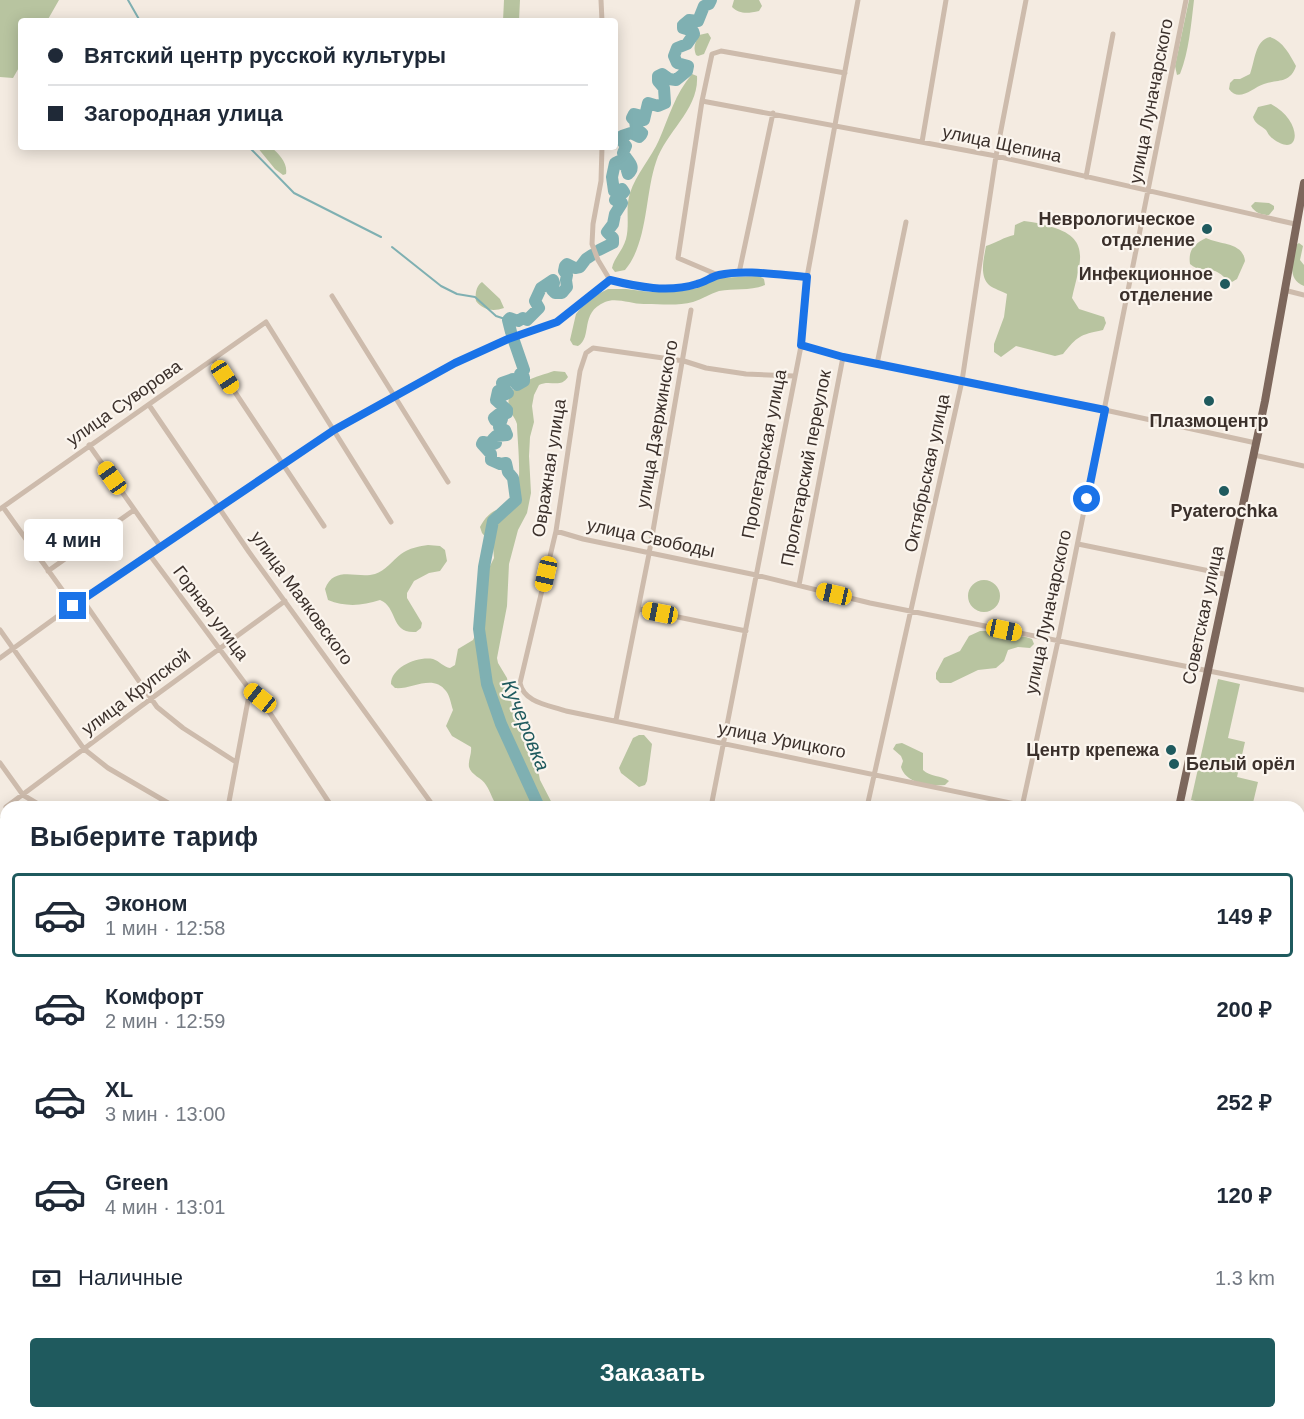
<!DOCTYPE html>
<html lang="ru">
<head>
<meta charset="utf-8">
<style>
  body { margin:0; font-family:Arial,sans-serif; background:#f6f6f7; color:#1f2937; height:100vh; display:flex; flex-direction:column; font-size:22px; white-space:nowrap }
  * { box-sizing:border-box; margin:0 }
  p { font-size:20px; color:#747a83 }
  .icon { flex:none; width:33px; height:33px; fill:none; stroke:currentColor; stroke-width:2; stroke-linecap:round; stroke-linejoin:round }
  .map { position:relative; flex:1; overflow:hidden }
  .panel { position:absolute; left:0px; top:801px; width:1305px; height:618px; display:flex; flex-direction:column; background:#fff; border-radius:18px 18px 0 0; box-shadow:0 3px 15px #0003 }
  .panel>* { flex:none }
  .banner { position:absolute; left:18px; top:18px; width:600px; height:132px; border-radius:6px; box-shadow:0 3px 15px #0003; display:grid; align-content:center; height:132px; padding:0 30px; background:#fff }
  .end { position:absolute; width:27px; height:27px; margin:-14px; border:8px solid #1a73e8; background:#fff; box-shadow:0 0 0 3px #fff }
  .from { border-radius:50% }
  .bubble { position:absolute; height:42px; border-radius:6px; background:#fff; box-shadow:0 3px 15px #0003; font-size:20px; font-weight:700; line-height:42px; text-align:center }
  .car { position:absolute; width:18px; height:36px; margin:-18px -9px; border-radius:8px; box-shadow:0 0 4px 2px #0007; background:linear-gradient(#f5c518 24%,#345 0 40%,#f5c518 0 76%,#345 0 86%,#f5c518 0) }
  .banner b { display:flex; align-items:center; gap:21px; height:57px; font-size:22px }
  .banner b+b { border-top:2px solid #e0e1e3 }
  .banner i { width:15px; height:15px; background:#1f2937 }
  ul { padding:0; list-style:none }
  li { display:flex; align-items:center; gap:18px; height:84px; margin:0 12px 9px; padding:0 18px; border:3px solid transparent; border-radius:6px }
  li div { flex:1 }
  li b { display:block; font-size:22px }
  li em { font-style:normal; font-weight:700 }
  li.on { border-color:#1f5a5e }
  li>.icon { width:54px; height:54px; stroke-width:1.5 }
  h2 { padding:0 30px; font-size:27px; line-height:72px }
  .pay { display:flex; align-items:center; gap:15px; height:66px; padding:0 30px; font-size:22px }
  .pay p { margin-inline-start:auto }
  .cta { display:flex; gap:12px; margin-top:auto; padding:12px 30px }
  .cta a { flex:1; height:69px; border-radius:6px; background:#1f5a5e; color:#fff; font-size:24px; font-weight:700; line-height:69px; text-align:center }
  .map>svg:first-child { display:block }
  .green { fill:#b8c4a0 }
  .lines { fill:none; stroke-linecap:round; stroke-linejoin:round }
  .stream { stroke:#7fb0b2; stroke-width:2 }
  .river { stroke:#7fb0b2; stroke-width:12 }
  .minor { stroke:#cdbbac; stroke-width:5 }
  .tertiary { stroke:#cdbbac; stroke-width:6 }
  .primary { stroke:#7d675c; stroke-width:8 }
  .rail { stroke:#3b302b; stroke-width:2; stroke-dasharray:1.5 4.5; stroke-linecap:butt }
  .route { stroke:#1a73e8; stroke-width:8 }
  .poi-dot { fill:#1f5a5e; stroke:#fbf5ee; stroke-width:2 }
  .labels { text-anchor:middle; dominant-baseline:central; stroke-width:4.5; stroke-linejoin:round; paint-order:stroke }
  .street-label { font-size:18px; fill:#3b302b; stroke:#fbf5ee }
  .poi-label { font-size:18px; font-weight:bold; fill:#3b302b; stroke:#fbf5ee; text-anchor:end }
  .water-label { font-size:20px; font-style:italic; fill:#1f5a5e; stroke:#fbf5ee }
</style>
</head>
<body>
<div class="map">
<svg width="1304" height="1419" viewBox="0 0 1304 1419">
  <rect width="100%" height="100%" fill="#f4ebe1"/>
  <path class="green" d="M0,0H59L47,21H21V64L13,78L0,77Z
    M504,0H520L519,21H503Z
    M734,0H759L762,6L759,11C749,13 740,15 732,7Z
    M1189,0H1194C1191,25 1189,51 1180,74L1177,75L1175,66Z
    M708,33L711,38L704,54L698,56L696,55C693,47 695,43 699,35Z
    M1270,37C1283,41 1290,55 1296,66C1290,84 1278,79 1264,84C1252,88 1239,103 1229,89L1230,83L1234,79H1240L1250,74C1255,61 1255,40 1270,37Z
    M692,74L697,76C699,110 666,131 656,162C645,194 648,243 625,270L615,272L612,268C614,258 623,250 626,239C630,224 625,208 630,193C636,174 651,158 659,140C669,117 675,94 692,74Z
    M1271,104C1304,121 1301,161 1272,138C1269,136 1268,133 1266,130C1260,125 1255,124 1253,117L1258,107Z
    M257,147H271C279,154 288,163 286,174L283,175L275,169Z
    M1255,202L1269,203L1274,206V209L1269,215C1262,215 1255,213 1251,206Z
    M1024,221C1034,222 1043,224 1052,227C1093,239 1079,265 1072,298L1079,309L1104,317L1106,323L1103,330C1079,335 1078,336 1063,354L1055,356L1016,346L1001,357L994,352V344L1004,317L1007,294C1002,291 994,289 989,285C979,276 984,258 986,246C996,243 1004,237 1014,235L1015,225Z
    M1206,238C1220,245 1243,242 1245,261L1237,279L1232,282C1225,279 1221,273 1215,271C1205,268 1198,271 1190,264C1188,250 1194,244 1206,238Z
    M1299,243L1303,246L1300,260L1304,265V286C1286,279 1293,260 1296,245Z
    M759,276L764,279L765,285C750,291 734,288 719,291C710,294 702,299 693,302C678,306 661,304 646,304C633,305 617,297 605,302C579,313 593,337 578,346L573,345L570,340L576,314L580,309L598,294L608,289H626L650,292L686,290L698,288L706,282L717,278Z
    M482,282L500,299L504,308C493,312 483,310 476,301C475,294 476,286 482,282Z
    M554,371L565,372L568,377C560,389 550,379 539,385L534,395L532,406L534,422L530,437L529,456L531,493L527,513L518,530L509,564L507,606L497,658L498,663L507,678L512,706L534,750L540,780L554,807H498C492,800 491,792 486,785C482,778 471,775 469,767C468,760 472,754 471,747L452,736L446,726L453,710C451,704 450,696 446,691C433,673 411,690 395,688L391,684C391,667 418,656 433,659C439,661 444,667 450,668L455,665L458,649L473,640L478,629L479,588L494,558L493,546L482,533L480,527C484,519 491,510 501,509C504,509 507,510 510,508C525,500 517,440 517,424C515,417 510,413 509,407C504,384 537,377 554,371Z
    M428,545L440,546L445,550L447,561L440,571L429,573L414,581L407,593V598L422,623L421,628L416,632C390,634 398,607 380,600C362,606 345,607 328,600L325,589C334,565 357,579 375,574C385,571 393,560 401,554C409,548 420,546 428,545Z
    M968 596a16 16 0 1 1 32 0a16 16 0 1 1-32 0Z
    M980,631H991L1026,637L1032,639L1034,644L1030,648L1018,647L1008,650L1004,661L996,668L978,670L951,683H940L936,679V673L944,658L960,651L969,636Z
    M1218,679L1240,684L1228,738L1245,742L1237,777L1258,782L1252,807H1223L1191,800Z
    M639,735H644L652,744L647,781L645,785L639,787L621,773L619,768L633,738Z
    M902,743L923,753V770C930,777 941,775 949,781L945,785C930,786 906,784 901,767L903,761L901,756L893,749L896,744Z
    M0,817L6,821V845L0,840Z
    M564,1413H593L594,1419H566Z"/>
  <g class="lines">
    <path class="stream" d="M128,0L140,21
      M249,147L294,193L381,237
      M392,247L441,286L457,294L475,297L496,316L508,320
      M0,866L6,868"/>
    <path class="river" d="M599,250L613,243V238L607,232L613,224L615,214L622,203L615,200L624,192L622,189L618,192L614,191L612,177L615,163L619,161L626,167L628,174C637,166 627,161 623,153L626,146L621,140L622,136L631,133L639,137L641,135L642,133L636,128L635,121L632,118L634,114L638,115L644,120L648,103L658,106L665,103L664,88L658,81V76L662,74L669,79L676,80L687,71L688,66L677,63L674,56L677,48L687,44L694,34L693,31L683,28V25L689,20L698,21L704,6L709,4L711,0
      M511,332L508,320L510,318L518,321L523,318L527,320L539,308L535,301L541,288L553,280L554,283L552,290L555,293H562L567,287L566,280L567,275L564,271L565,266L567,264L575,268L580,267L586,259L592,255
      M514,341L524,370L520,374L524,377V381L517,385L513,379L502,383L503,387L508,393L504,395L498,391L496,400L507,410V413L503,415L499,414L494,418L495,420L502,419L499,427L505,430L507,435L496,436L493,439L496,443L494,444L483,442L482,444L491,454V460L500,464L506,463L508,472L513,478L516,500L493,521L484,567L479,629L487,684L501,724L539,807
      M1299,975L1304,970"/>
    <path class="minor" d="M601,0L602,21
      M702,101L996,156L1295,224
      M922,142L946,0
      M602,147L601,181L593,224L592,244L598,260L610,280
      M1086,177L1113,34
      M739,273L773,113
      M718,275L678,258L702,101L712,54L721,51L845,73
      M610,280C638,287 668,293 697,284C705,282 711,277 719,275C744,269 780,275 807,277
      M1284,290L1304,295
      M332,296L448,482
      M801,346L843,357L1105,410L1256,443
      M213,359L324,526
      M877,364L906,222
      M794,376L746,374L706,368L684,361L593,348L586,353L580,371L556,531L520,683C524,703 549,705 566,711L1030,807
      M149,405L249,552L434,807
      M89,445L160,546
      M1254,455L1304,466
      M3,507L73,605
      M0,509L266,322L391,522
      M556,531L583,539L756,575L870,603L1304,690
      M1078,544L1229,575
      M149,554L250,690L260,698L332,807
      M48,571L134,510
      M799,585L843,357
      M82,599L157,707L183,728L236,762
      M639,609L746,631
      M0,630L84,749L108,768L175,807
      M0,658L73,605L334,430L455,363L508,339L557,322L610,280
      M616,720L649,554L691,310
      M0,763L23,795L43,807
      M6,807L152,698L285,601
      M228,807L250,690
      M711,807L801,346L807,277L858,0
      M867,807L962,381L996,156L1026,0
      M1022,807L1058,641L1186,0
      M1299,865L1304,866
      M0,937L6,939
      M0,1105L6,1107
      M0,1203H6
      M0,1296H6
      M1299,1404L1304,1388
      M194,1413L221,1419
      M266,1413L272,1419
      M475,1413L481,1419
      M234,1419L239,1413
      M601,1419L602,1413
      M733,1419L734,1413
      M891,1419L892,1413
      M1186,1419L1187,1413
      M1297,1419L1298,1413"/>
    <path class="tertiary" d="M362,1413L369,1419
      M121,1419L122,1413"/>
    <path class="primary" d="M1179,807L1265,401L1304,183
      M1050,1419L1052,1413"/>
    <path class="rail" d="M0,1028L6,1030
      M0,1042L6,1044
      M519,1413L524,1419
      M542,1413L545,1419
      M555,1413L558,1419"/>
  </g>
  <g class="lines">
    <path class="route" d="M73,606L334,430L455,363L508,339L557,322L610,280C638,287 668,293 697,284C705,282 711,277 719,275C744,269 780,275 807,277L801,345L843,357L1105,410L1087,499"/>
  </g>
  <g class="poi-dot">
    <circle cx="1207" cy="229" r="6"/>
    <circle cx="1225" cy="284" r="6"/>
    <circle cx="1209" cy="401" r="6"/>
    <circle cx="1224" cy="491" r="6"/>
    <circle cx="1171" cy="750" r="6"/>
    <circle cx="1174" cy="764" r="6"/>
  </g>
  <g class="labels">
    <g class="street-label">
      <text transform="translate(1151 101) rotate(-79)">улица Луначарского</text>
      <text transform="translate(1002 144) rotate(12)">улица Щепина</text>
      <text transform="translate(124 403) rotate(-35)">улица Суворова</text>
      <text transform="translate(657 424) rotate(-80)">улица Дзержинского</text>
      <text transform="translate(764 454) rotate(-79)">Пролетарская улица</text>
      <text transform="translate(549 468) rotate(-81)">Овражная улица</text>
      <text transform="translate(806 468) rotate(-79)">Пролетарский переулок</text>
      <text transform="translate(927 473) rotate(-78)">Октябрьская улица</text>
      <text transform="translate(651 538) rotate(12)">улица Свободы</text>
      <text transform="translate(302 598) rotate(54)">улица Маяковского</text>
      <text transform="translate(1048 612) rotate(-78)">улица Луначарского</text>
      <text transform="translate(211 613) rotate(53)">Горная улица</text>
      <text transform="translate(1203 615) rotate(-78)">Советская улица</text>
      <text transform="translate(136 692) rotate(-37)">улица Крупской</text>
      <text transform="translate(782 740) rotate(11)">улица Урицкого</text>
    </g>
    <g class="poi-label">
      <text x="1195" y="219">Неврологическое<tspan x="1195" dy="21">отделение</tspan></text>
      <text x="1213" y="274">Инфекционное<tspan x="1213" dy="21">отделение</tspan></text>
      <text x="1209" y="421" text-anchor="middle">Плазмоцентр</text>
      <text x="1224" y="511" text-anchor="middle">Pyaterochka</text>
      <text x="1159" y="750">Центр крепежа</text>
      <text x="1186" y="764" text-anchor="start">Белый орёл</text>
    </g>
    <g class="water-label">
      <text transform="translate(526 725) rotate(68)">Кучеровка</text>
    </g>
  </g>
</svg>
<i class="end from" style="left:1087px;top:499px"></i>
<i class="end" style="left:73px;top:606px"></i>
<div class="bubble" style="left:24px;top:519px;width:99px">4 мин</div>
<i class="car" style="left:225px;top:377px;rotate:147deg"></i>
<i class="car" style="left:112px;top:478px;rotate:325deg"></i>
<i class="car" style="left:546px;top:574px;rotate:193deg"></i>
<i class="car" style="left:834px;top:594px;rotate:283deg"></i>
<i class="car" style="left:660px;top:613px;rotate:281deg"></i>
<i class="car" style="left:1004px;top:630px;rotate:102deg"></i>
<i class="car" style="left:260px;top:698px;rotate:309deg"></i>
<div class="banner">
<b><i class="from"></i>Вятский центр русской культуры</b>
<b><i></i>Загородная улица</b>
</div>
<section class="panel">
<h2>Выберите тариф</h2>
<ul>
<li class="on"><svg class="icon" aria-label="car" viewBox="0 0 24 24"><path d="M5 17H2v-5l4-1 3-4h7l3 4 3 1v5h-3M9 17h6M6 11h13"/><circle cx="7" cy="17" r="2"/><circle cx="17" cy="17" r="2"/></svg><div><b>Эконом</b><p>1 мин · 12:58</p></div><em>149 ₽</em></li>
<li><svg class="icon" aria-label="car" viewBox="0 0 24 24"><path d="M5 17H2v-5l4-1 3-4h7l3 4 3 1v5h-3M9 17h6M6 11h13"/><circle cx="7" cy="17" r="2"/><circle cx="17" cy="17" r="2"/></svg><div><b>Комфорт</b><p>2 мин · 12:59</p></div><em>200 ₽</em></li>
<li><svg class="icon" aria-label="car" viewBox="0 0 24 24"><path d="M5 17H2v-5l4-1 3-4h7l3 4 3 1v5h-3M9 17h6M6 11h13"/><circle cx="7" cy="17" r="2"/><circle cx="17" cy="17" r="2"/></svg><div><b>XL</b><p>3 мин · 13:00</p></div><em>252 ₽</em></li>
<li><svg class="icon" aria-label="car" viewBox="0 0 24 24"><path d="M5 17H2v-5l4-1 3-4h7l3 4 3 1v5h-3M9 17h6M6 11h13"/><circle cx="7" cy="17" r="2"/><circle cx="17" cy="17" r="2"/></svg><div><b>Green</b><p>4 мин · 13:01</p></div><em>120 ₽</em></li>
</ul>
<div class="pay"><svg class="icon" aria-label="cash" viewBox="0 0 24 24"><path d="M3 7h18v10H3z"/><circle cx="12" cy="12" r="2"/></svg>Наличные<p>1.3 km</p></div>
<div class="cta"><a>Заказать</a></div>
</section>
</div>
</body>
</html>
